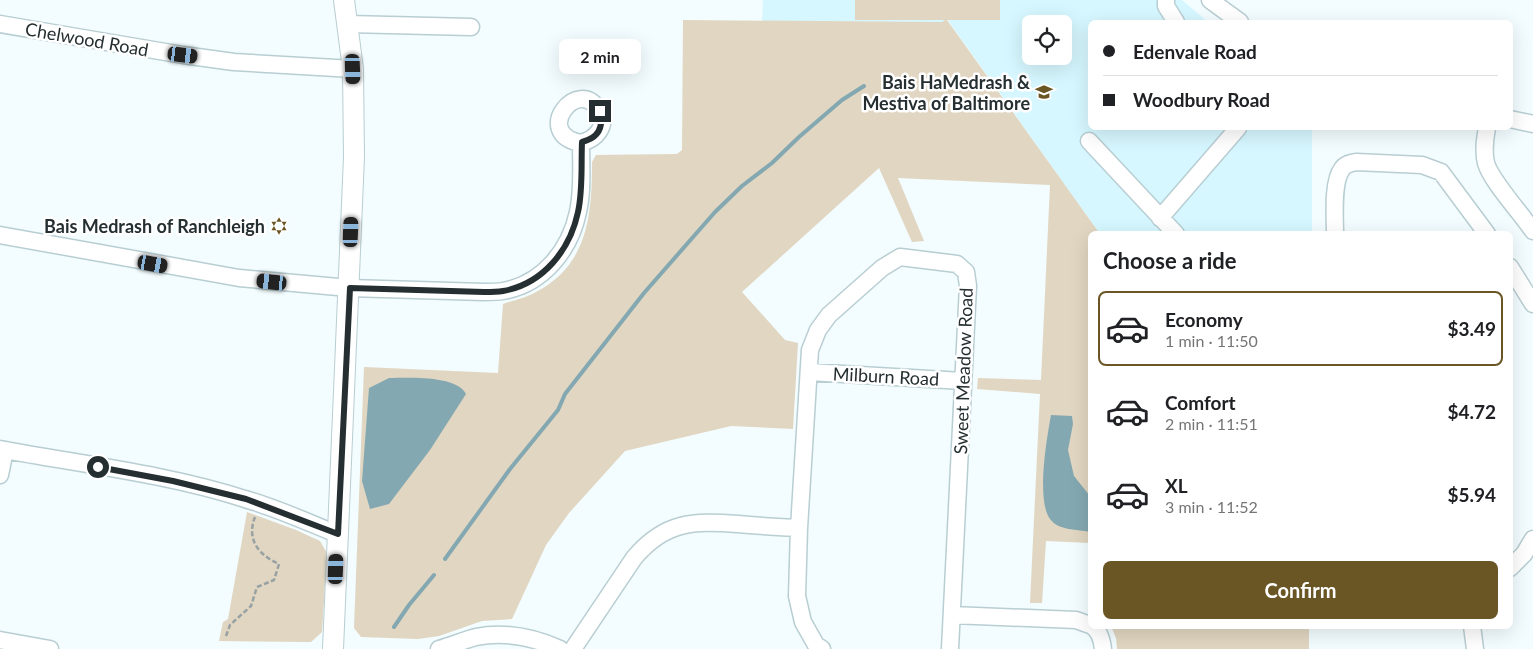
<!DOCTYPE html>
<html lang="en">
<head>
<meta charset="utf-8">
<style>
  body { margin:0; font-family:Lato,sans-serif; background:#f2f2f2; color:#202124; height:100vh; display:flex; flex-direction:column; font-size:19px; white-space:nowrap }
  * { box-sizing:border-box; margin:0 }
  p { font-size:16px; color:#757577 }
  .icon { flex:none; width:28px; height:28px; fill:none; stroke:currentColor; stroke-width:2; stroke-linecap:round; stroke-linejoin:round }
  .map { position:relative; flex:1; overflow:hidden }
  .drawer { position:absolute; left:1088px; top:231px; width:425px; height:398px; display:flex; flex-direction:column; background:#fff; border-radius:8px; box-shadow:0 5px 20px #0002 }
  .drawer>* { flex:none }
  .banner { position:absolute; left:1088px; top:20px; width:425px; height:110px; border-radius:8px; box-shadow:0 5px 20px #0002; display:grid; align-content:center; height:110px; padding:0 15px; background:#fff }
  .fabs { position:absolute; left:1022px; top:15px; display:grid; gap:10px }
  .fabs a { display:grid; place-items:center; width:50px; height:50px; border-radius:8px; background:#fff; box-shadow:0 5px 20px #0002; font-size:25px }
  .end { position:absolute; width:22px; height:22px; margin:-11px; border:6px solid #252e30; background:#fff; box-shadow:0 0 0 2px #fff }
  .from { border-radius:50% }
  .bubble { position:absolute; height:35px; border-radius:8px; background:#fff; box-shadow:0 5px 20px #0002; font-size:16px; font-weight:700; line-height:35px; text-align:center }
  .car { position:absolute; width:15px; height:30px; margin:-15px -8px; border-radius:6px; box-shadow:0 0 4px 1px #0007; background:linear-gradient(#222 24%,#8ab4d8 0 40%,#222 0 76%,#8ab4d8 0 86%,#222 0) }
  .banner b { display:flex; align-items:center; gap:18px; height:48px; font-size:19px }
  .banner b+b { border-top:1px solid #e0e0e0 }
  .banner i { width:12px; height:12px; background:#202124 }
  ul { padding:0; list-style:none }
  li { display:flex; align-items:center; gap:15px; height:75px; margin:0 10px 8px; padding:0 5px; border:2px solid transparent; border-radius:8px }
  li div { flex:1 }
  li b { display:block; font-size:19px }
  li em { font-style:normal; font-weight:700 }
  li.on { border-color:#6a5625 }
  li>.icon { width:45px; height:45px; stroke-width:1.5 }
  h2 { padding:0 15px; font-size:22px; line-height:60px }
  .primary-button { display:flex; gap:10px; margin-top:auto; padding:10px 15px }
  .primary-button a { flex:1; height:58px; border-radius:8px; background:#6a5625; color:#fff; font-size:20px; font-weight:700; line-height:58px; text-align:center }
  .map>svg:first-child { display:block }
  .built { fill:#d6f7ff; fill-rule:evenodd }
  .green { fill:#e0d6c1 }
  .water { fill:#84a8b1 }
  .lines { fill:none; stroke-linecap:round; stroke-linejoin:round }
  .stream { stroke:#84a8b1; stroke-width:4 }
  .minor-casing { stroke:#b8ced3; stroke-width:19 }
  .major-casing { stroke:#b8ced3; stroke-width:22 }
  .path { stroke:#98a1a3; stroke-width:2.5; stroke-dasharray:5 2.5; stroke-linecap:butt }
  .minor { stroke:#fff; stroke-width:16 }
  .major { stroke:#fff; stroke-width:20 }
  .route { stroke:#252e30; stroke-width:6 }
  .labels { text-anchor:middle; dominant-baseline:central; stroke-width:5; stroke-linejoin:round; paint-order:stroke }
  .street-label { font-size:18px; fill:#252e30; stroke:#fff }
  .poi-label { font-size:18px; font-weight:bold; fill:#252e30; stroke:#fff; text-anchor:end }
</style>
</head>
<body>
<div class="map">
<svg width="1533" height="649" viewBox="0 0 1533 649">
  <rect width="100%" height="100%" fill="#f3fcfe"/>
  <path class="built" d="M763,0H1182L1208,22H1090V128H1312V234H1100L947,19L942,22L762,21ZM1031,24H1064V56H1031Z"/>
  <path class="green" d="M855,0H1000V20H947L1100,234H1090V543L1046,541L1042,603H1030L1040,394L977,389L978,378L1041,380L1050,185L898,178L924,241L912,242L879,168L742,292L785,340L798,343L793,429L731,426L625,451L569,513L546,545L512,619L482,621L439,636L418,639L361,637L354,628L364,367L498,373L503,304C514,300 526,298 536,292C588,265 592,215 592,162L596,155L677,154L682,150L683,20L942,22L945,20H855Z
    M247,512L296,530L320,541L327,553L322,632L311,642L219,641L223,622L228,619Z
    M1111,626H1309V649H1117L1116,638Z"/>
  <path class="water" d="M389,378C408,378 456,375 466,394L430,450L389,504L370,509L362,481L369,388Z
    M1051,415L1072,416L1073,424L1068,450L1074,476L1090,496V532C1077,529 1059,531 1050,519C1036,500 1047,437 1051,415Z"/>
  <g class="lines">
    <path class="stream" d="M445,559L510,469L558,410L565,394L644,293L715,212L742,186L772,163L799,137L842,100L864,86
      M394,627L409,605L434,575"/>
    <g class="minor-casing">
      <path id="minor" d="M1166,0V6L1176,22
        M1210,0L1240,22
        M0,24L183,55L234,62L353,69
        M348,24L471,27
        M1510,119L1533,124
        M1487,128C1485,139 1483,151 1486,163C1491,181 1521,213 1533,231
        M1089,141L1176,234
        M1160,218L1238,128
        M1335,234C1335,217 1332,182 1342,169C1345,164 1351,163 1356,162L1422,165L1441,172L1487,234
        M0,235L239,278L349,288L484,292C490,292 497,292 503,291C543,284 570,250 578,212C583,190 581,165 581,143C531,134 579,74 599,111C608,126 596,139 581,143
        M1510,267L1533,304
        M809,372L963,381
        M0,449C80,464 168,474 245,499C277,508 307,522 337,534
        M0,475L5,450
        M1510,568L1524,554L1533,539
        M952,615L1076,620L1090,625
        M1092,626C1100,631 1102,640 1103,649
        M1472,626L1475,649
        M0,640L50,649
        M439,649C451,646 464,640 476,637C506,631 533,637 560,649
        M573,649L634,558C665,521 693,521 738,524C758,526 779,527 799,528
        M822,649L816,645L803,622L797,596L799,528L810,350L818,330L829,315L882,268L900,257L957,264L966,272L968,286L950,649"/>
    </g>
    <g class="major-casing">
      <path id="major" d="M333,649L354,157L353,69L344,0"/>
    </g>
    <path class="path" d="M226,636L230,625L251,606L257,587L274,580L279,564C259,555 246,540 255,517"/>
    <use href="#minor" class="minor"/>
    <use href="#major" class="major"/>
  </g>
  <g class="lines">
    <path class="route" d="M98,467L173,481L246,499L338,534L350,288L484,292C490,292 497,292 503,291C543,284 570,250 578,212C583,190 581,165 582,142C598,138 604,128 600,111"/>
  </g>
  <defs>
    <g id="school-bare" transform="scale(1.35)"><path d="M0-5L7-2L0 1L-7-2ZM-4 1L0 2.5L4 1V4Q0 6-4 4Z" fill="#6a5625" stroke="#fff" stroke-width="2.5" paint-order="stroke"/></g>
    <g id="synagogue-bare" transform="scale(1.35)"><path d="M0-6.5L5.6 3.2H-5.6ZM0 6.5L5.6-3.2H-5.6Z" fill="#6a5625" stroke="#fff" stroke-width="2.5" paint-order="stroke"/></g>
  </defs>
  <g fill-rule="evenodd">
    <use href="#school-bare" x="1044" y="92"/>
    <use href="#synagogue-bare" x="279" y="226"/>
  </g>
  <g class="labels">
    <g class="street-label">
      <text transform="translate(87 39) rotate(10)">Chelwood Road</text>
      <text transform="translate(963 371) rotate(-88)">Sweet Meadow Road</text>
      <text transform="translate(886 376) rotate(3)">Milburn Road</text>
    </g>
    <g class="poi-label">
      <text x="1030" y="82">Bais HaMedrash &amp;<tspan x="1030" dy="21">Mestiva of Baltimore</tspan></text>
      <text x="265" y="226">Bais Medrash of Ranchleigh</text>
    </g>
  </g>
</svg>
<div class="fabs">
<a><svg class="icon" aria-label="locate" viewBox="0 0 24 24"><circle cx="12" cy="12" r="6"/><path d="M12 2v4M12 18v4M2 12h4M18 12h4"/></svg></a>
</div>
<i class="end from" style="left:98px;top:467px"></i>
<i class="end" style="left:600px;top:111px"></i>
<div class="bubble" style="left:559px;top:39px;width:82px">2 min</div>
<i class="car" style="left:183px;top:55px;rotate:97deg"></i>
<i class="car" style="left:353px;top:69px;rotate:178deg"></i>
<i class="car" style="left:351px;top:232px;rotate:2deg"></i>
<i class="car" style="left:153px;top:264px;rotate:100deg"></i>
<i class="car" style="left:272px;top:282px;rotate:276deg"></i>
<i class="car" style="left:336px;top:569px;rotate:2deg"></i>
<div class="banner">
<b><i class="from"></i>Edenvale Road</b>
<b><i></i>Woodbury Road</b>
</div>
<section class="drawer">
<h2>Choose a ride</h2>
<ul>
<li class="on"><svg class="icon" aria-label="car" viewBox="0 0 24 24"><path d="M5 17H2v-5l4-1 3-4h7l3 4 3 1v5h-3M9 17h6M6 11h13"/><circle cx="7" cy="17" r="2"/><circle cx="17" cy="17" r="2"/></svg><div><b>Economy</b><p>1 min · 11:50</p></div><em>$3.49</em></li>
<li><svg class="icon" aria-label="car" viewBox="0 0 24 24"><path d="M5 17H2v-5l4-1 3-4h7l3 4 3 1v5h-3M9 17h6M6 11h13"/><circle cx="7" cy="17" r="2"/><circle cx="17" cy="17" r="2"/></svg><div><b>Comfort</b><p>2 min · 11:51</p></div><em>$4.72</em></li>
<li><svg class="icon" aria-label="car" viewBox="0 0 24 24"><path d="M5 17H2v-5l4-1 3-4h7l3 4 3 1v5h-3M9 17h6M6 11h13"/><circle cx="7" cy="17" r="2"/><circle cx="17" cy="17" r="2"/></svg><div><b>XL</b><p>3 min · 11:52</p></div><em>$5.94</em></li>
</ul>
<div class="primary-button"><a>Confirm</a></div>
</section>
</div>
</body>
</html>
